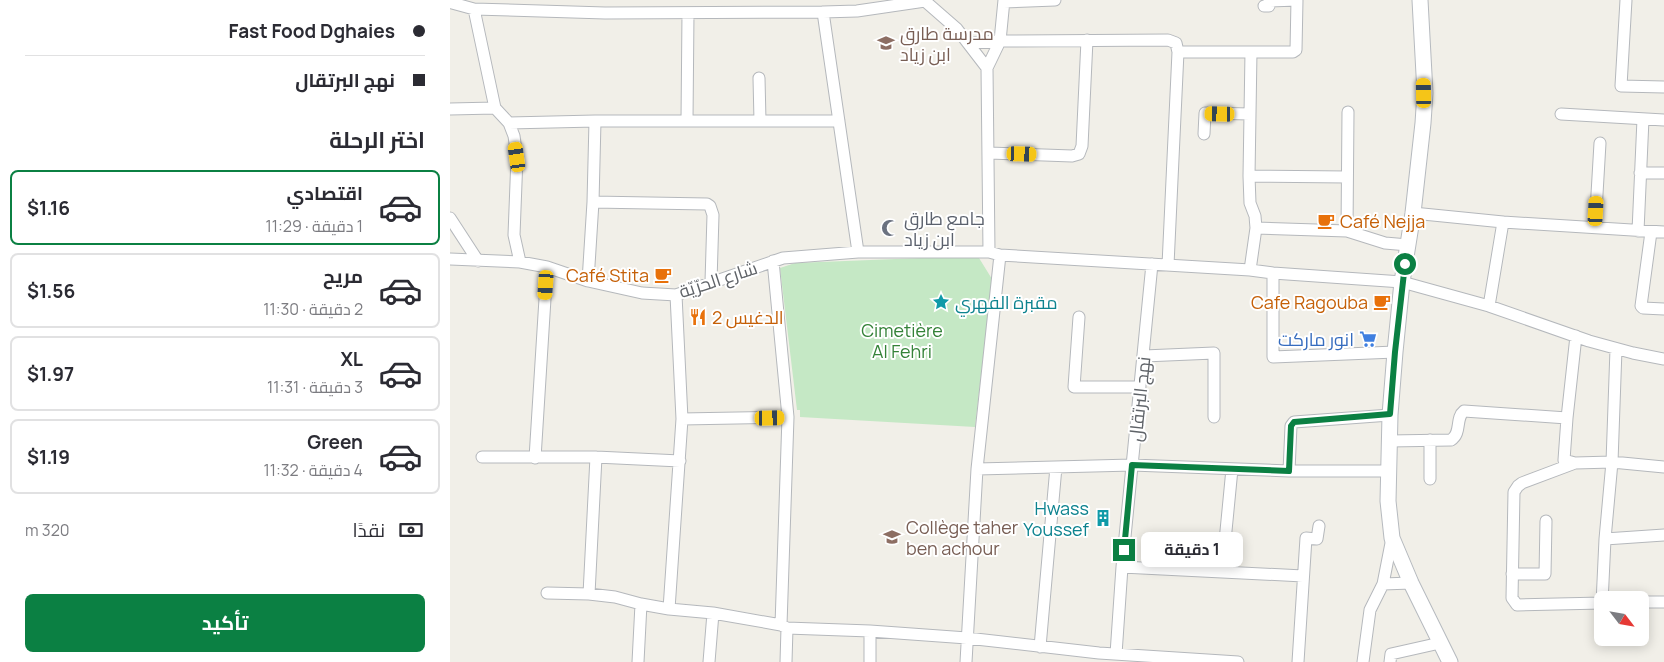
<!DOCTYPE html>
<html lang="ar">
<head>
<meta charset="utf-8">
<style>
  body { margin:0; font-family:Manrope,Cairo,sans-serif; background:#f2f2f3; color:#2b2b33; direction:rtl; height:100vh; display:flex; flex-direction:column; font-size:19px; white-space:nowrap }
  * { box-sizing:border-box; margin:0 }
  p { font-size:16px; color:#7c7c81 }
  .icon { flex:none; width:28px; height:28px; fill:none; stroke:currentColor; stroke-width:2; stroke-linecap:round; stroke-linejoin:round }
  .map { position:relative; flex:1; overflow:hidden; direction:ltr }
  .panel { display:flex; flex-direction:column; background:#fff; width:450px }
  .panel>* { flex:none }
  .banner { display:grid; align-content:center; height:110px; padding:0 25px; background:#fff }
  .needle { width:32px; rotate:121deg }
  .controls { position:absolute; left:1144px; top:591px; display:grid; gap:10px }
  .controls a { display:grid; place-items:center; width:55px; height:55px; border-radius:8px; background:#fff; box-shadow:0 2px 12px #0003; font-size:25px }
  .end { position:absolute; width:22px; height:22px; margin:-11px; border:6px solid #0b8043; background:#fff; box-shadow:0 0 0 2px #fff }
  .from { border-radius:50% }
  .bubble { position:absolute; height:35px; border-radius:8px; background:#fff; box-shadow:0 2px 12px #0003; font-size:16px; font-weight:700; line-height:35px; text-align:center; direction:rtl }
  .car { position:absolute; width:15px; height:30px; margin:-15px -8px; border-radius:6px; box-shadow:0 0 4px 1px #0007; background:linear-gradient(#f5c518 24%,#345 0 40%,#f5c518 0 76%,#345 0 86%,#f5c518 0) }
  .banner b { display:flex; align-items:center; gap:18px; height:48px; font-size:19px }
  .banner b+b { border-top:1px solid #e1e1e2 }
  .banner i { width:12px; height:12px; background:#2b2b33 }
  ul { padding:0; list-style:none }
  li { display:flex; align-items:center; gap:15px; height:75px; margin:0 10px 8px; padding:0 15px; border:2px solid #e1e1e2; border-radius:8px }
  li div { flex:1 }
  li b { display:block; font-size:19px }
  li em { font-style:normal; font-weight:700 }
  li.current { border-color:#0b8043 }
  li>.icon { width:45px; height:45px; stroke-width:1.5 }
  h2 { padding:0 25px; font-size:22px; line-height:60px }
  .pay { display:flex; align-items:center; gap:12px; height:55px; padding:0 25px; font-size:19px }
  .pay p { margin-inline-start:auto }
  .cta { display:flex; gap:10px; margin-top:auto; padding:10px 25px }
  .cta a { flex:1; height:58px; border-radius:8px; background:#0b8043; color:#fff; font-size:20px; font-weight:700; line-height:58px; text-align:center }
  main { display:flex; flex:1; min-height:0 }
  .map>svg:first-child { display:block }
  .green { fill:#c5e8c5 }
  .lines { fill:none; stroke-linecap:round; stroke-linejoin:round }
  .street-casing { stroke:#b5b8bc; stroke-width:13 }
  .secondary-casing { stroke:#b6babf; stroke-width:17 }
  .street { stroke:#fff; stroke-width:11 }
  .secondary { stroke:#fff; stroke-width:15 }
  .route { stroke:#0b8043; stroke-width:6 }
  .labels { text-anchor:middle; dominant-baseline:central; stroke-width:4; stroke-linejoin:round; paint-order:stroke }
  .education-label { font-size:18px; fill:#785e54; stroke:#fff; text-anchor:start }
  .worship-label { font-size:18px; fill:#5b616d; stroke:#fff; text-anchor:start }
  .food-label { font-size:18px; fill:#c56008; stroke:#fff; text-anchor:start }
  .street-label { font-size:18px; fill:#5f6368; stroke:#fff }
  .culture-label { font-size:18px; fill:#0d838f; stroke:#fff; text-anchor:start }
  .park-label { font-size:18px; fill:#348238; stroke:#fff }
  .shop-label { font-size:18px; fill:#366cbe; stroke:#fff; text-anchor:end }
</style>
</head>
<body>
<main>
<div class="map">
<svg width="1214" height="662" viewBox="0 0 1214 662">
  <rect width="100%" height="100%" fill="#f1efe8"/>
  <path class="green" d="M521,256L529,258L542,279L525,427L350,417V410H347L330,268L345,263Z"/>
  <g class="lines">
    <g class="street-casing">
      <path id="street" d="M1,0L2,3L24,9L45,108L59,123L64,136L67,157L64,235L70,262
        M1176,0L1171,86L1214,87
        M554,2L605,0
        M814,6H819V1L847,0
        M24,9L155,13L373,12L407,11L475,1L507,29L537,68L539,252
        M373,12L408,252
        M518,43L550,41L718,40L726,43L728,52
        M801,52H843L846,50L847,0
        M537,68L550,41L554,0
        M309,78L310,121
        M0,109L45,108
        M1111,114L1214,120
        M237,120L238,13
        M145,121L143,202L257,204L260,206L263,215L261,282
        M59,123L145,121H389
        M754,134L755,113L800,114
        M539,153L622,156L629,154L632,146L637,40
        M1190,173H1214
        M799,176L897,177
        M963,213L1053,222L1214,232
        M0,218L28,261
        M1145,228L1150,143
        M897,231L898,112
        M1188,231L1193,119
        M1201,232L1191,306L1193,308L1214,309
        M0,259L70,262L97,267L138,281L192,293L226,295L333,258L408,252H539L550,255L800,270L823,273L952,282L1039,306L1139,341L1183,353L1214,359
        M323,261L338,417L331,625
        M718,265L728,52H801L799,176L800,203L805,216L806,228
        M800,270L806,228L897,231L935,243L958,245
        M823,273V357L945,352
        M138,281L143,202
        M226,295L232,419L219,609L263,613L331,625L337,628L420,631L517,638L649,653L788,662
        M1039,306L1053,222
        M629,317L624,387H690
        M1126,336L1117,418L1114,460L1125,463L1162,462L1214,467
        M694,356L764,353V417
        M232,419L338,417
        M939,441L1001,440C1012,433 1005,418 1014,411L1117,418
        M32,457H146L230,461
        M85,458L97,267
        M1125,463L1072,483L1068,486L1064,492L1062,598L1067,605L1152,603
        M527,469L682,465L839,471H939
        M839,471L841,426L844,422L940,415
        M980,479V440
        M1155,539L1214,535
        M672,567L853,576
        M772,572L782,469
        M1062,574H1095L1096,521
        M933,584L961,583
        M97,593L139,594L165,597L191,604L219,609
        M139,594L146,457
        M1190,602H1214
        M1152,603L1155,539L1162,462L1166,349
        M590,647L606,467
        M666,654L672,567L702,264
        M188,662L191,604
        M259,662L263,613
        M336,662L337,628
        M420,662V631
        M516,662L527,469L550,255
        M848,662L856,538L867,539L869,526
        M913,662L920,610L933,584L942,538
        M940,662L941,654L990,643"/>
    </g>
    <g class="secondary-casing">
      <path id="secondary" d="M970,0L975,93L973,123L963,213L952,282L945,352L940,415L938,501L942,538L961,583L1000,662"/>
    </g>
    <use href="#street" class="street"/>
    <use href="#secondary" class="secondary"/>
  </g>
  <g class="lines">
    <path class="route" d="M674,550L682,465L839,471L841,426L844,422L940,414L945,352L955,264"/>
  </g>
  <defs>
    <g id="school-bare" transform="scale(1.35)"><path d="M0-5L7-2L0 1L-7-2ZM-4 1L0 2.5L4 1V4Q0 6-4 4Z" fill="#8d6e63" stroke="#fff" stroke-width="2.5" paint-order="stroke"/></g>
    <g id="cafe-bare" transform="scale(1.35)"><path d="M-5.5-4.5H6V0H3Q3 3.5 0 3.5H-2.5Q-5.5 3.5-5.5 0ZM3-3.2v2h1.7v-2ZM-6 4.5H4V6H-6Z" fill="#e8710a" stroke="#fff" stroke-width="2.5" paint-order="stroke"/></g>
    <g id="mosque-bare" transform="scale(1.35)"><path d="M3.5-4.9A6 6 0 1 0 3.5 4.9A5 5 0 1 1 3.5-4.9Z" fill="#6b7280" stroke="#fff" stroke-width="2.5" paint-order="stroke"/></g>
    <g id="sight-bare" transform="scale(1.35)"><path d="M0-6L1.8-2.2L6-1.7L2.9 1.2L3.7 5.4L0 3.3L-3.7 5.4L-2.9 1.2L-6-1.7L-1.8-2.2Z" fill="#0f9aa8" stroke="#fff" stroke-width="2.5" paint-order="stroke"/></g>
    <g id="restaurant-bare" transform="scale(1.35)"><path d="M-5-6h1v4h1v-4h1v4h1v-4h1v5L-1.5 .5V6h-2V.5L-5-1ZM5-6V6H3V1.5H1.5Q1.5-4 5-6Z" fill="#e8710a" stroke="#fff" stroke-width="2.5" paint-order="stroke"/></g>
    <g id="supermarket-bare" transform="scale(1.35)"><path d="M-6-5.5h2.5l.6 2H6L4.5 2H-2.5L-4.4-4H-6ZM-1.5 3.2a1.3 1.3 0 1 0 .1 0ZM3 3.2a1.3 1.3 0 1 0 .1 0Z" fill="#3f7fe0" stroke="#fff" stroke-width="2.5" paint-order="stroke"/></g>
    <g id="building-bare" transform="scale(1.35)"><path d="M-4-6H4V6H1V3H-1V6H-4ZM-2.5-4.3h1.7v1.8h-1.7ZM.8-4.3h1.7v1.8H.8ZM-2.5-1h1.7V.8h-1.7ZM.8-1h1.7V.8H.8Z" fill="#0f9aa8" stroke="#fff" stroke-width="2.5" paint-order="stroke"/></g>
  </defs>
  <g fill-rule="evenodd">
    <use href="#school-bare" x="436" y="43"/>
    <use href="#cafe-bare" x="876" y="221"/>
    <use href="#mosque-bare" x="440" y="228"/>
    <use href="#cafe-bare" x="213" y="275"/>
    <use href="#sight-bare" x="491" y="302"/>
    <use href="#cafe-bare" x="932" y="302"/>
    <use href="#restaurant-bare" x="248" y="317"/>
    <use href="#supermarket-bare" x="918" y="339"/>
    <use href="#building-bare" x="653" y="518"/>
    <use href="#school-bare" x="442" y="537"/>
  </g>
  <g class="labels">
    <g class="education-label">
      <text x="450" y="33">مدرسة طارق<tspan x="450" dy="21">ابن زياد</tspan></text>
      <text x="456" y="527">Collège taher<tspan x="456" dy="21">ben achour</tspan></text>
    </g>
    <g class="worship-label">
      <text x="454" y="218">جامع طارق<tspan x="454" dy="21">ابن زياد</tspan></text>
    </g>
    <g class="food-label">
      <text x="890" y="221">Café Nejja</text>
      <text x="199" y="275" text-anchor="end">Café Stita</text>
      <text x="918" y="302" text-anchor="end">Cafe Ragouba</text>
      <text x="262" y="317">الدغيس 2</text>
    </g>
    <g class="street-label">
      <text transform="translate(268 279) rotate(-18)">شارع الحرّيّة</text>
      <text transform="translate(689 399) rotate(-84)">نهج البرتقال</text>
    </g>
    <g class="culture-label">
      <text x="505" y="302">مقبرة الفهري</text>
      <text x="639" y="508" text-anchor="end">Hwass<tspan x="639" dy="21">Youssef</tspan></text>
    </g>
    <g class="park-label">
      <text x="452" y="330">Cimetière<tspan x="452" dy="21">Al Fehri</tspan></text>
    </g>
    <g class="shop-label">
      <text x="904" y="339">انور ماركت</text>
    </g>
  </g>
</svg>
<div class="controls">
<a><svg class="needle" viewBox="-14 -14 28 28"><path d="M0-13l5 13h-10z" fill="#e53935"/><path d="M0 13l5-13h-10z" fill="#7c7c81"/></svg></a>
</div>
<i class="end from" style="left:955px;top:264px"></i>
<i class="end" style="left:674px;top:550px"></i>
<div class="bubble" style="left:691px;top:532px;width:102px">1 دقيقة</div>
<i class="car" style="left:974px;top:93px;rotate:359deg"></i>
<i class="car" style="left:770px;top:114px;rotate:271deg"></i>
<i class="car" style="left:572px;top:154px;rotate:92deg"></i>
<i class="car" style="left:67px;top:157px;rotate:352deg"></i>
<i class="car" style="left:1146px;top:211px;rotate:3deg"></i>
<i class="car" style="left:96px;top:285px;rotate:184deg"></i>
<i class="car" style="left:320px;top:418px;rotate:89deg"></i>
</div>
<section class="panel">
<div class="banner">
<b><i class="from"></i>Fast Food Dghaies</b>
<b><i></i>نهج البرتقال</b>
</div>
<h2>اختر الرحلة</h2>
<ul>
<li class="current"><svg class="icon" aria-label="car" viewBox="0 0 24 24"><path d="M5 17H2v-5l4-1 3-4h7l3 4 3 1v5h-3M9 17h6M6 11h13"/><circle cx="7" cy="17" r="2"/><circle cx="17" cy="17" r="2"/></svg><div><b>اقتصادي</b><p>1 دقيقة · 11:29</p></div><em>$1.16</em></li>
<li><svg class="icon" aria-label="car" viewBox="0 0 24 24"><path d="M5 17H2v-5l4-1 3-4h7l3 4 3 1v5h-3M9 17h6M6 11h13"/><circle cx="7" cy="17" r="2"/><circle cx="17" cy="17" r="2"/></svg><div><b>مريح</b><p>2 دقيقة · 11:30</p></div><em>$1.56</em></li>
<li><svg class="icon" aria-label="car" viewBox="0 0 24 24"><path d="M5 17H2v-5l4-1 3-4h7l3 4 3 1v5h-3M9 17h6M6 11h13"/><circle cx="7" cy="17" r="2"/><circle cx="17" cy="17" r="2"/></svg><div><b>XL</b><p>3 دقيقة · 11:31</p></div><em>$1.97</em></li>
<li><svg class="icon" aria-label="car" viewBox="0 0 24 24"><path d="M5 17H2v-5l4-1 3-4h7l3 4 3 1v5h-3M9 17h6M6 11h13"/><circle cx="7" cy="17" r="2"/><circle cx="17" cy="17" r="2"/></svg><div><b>Green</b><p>4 دقيقة · 11:32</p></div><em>$1.19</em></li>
</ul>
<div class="pay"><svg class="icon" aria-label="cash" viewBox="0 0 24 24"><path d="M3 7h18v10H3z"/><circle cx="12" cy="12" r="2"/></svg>نقدًا<p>320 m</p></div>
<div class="cta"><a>تأكيد</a></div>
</section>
</main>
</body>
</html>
